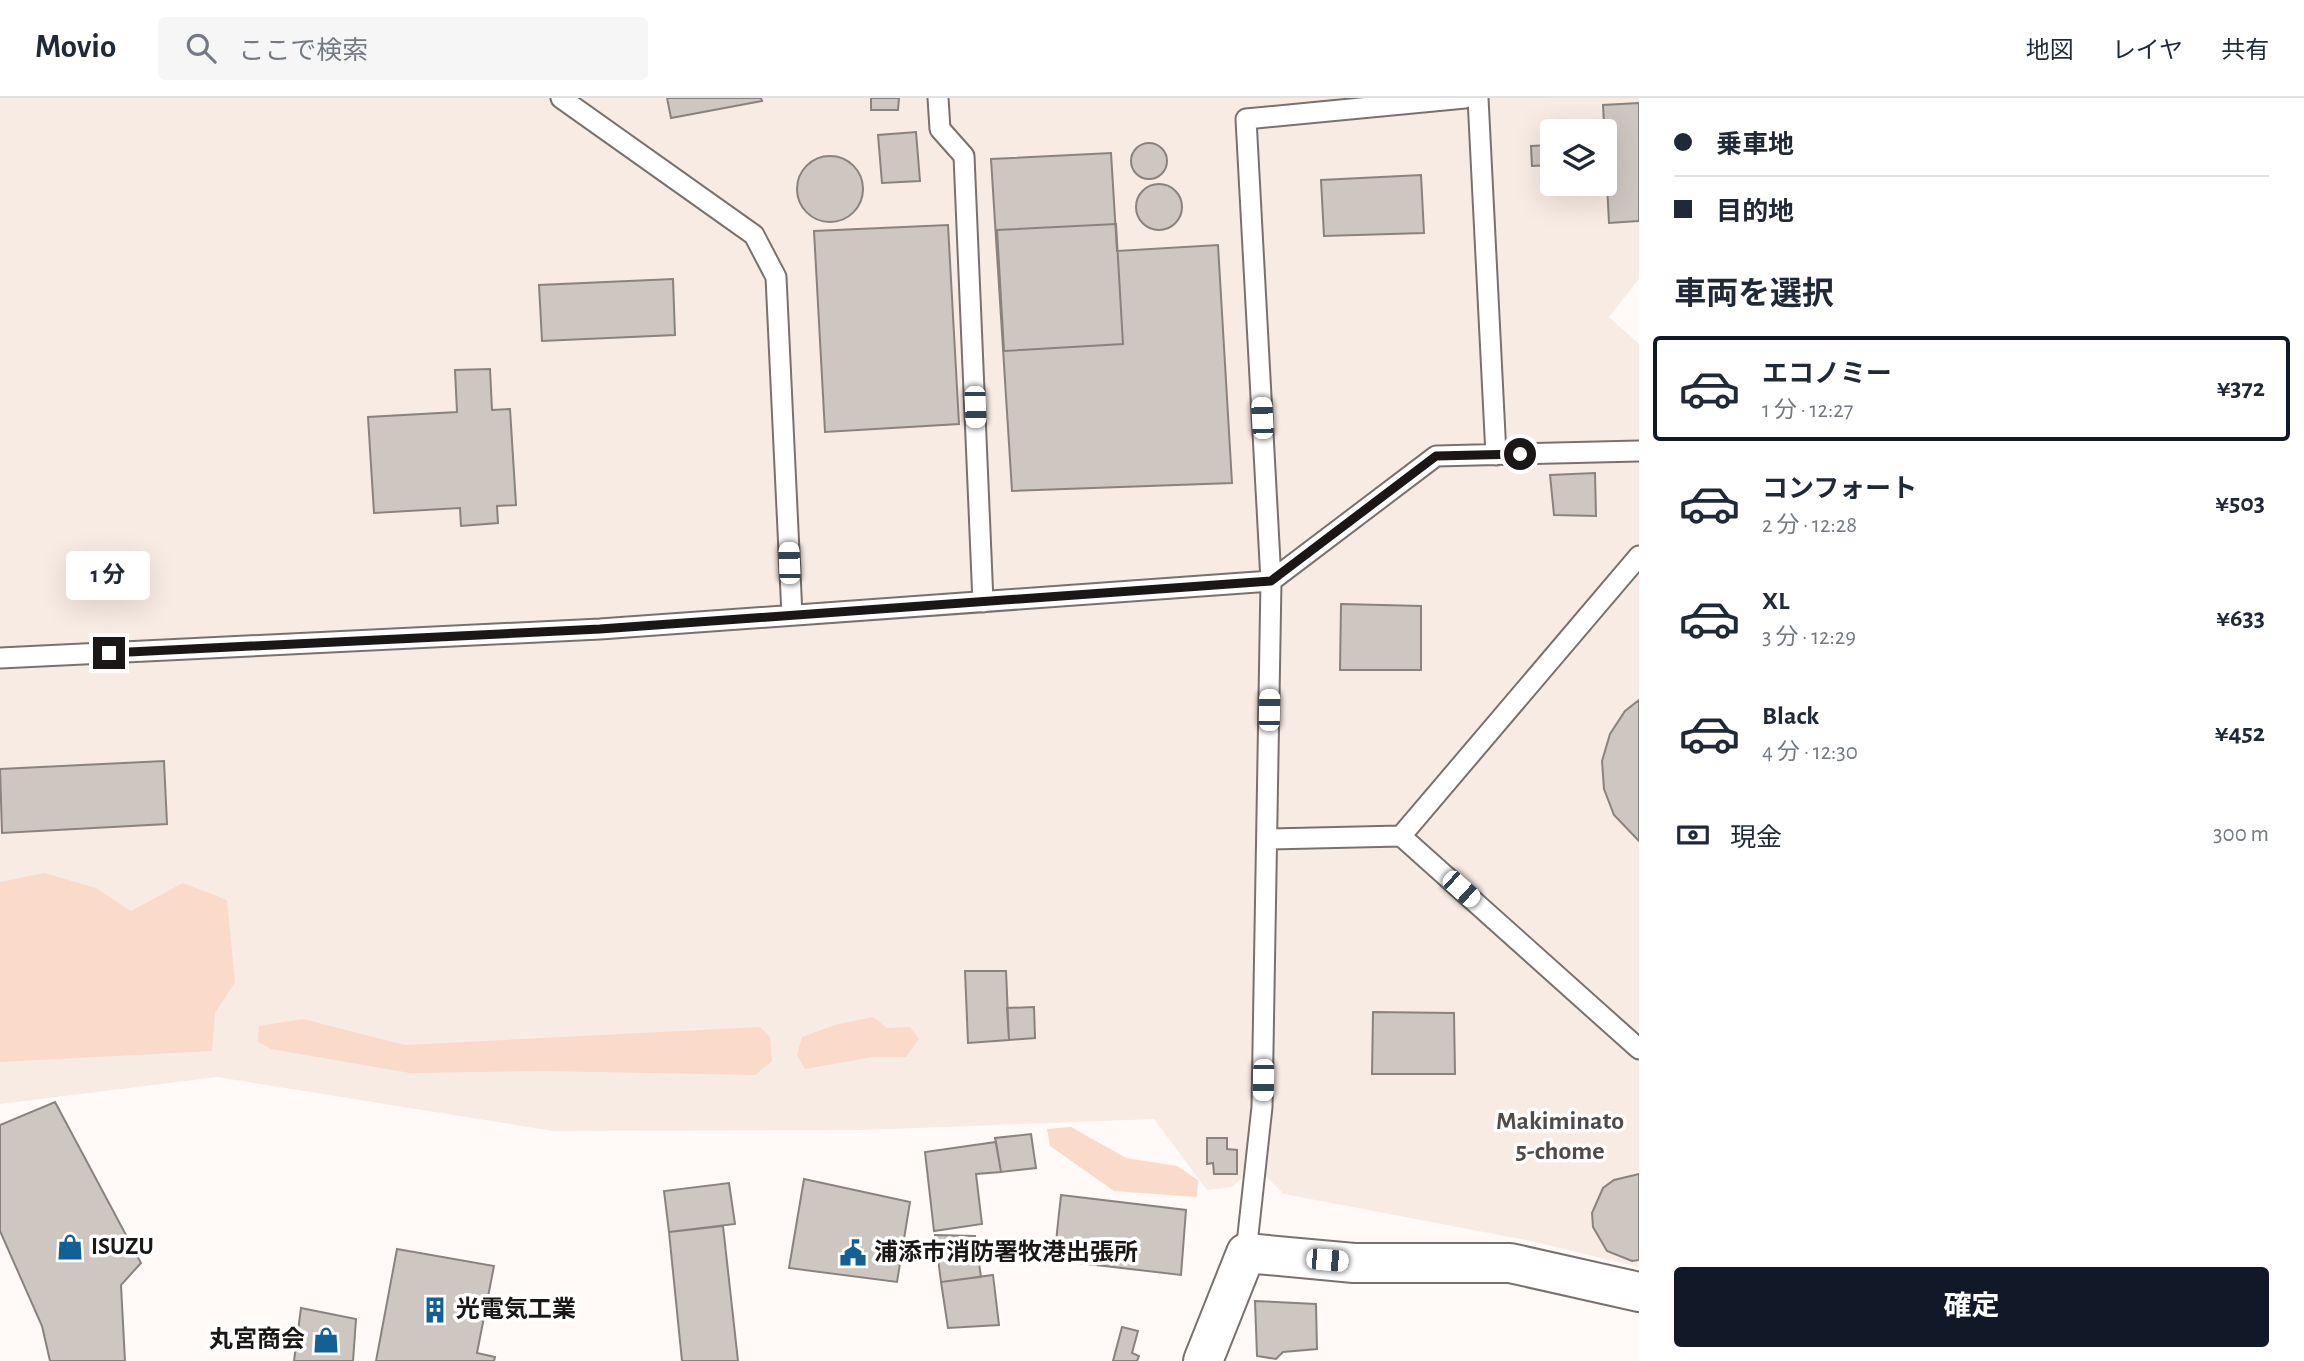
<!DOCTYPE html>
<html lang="ja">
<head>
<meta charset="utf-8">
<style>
  body { margin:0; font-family:"Alegreya Sans","Noto Sans JP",sans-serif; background:#f6f6f7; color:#1f2937; height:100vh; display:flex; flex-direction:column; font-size:26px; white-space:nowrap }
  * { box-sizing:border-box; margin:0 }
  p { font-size:23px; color:#747a83 }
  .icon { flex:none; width:38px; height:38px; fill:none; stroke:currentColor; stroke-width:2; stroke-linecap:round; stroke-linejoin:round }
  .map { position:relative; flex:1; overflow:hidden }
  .sheet { display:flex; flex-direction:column; background:#fff; width:665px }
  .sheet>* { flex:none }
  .top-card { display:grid; align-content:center; height:154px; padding:0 35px; background:#fff }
  .fabs { position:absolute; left:1540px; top:21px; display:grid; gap:14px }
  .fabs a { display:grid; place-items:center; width:77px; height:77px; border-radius:7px; background:#fff; box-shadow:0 7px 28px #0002; font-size:35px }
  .end { position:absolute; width:32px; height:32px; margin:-16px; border:9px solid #1b1716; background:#fff; box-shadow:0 0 0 4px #fff }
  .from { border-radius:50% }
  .bubble { position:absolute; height:49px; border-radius:7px; background:#fff; box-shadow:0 7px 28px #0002; font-size:23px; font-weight:700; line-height:49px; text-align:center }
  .car { position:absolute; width:21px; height:42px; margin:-21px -10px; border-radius:9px; box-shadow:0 0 5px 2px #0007; background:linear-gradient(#fff 24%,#345 0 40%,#fff 0 76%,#345 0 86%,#fff 0) }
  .top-card b { display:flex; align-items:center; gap:24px; height:66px; font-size:26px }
  .top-card b+b { border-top:2px solid #e0e1e3 }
  .top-card i { width:18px; height:18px; background:#1f2937 }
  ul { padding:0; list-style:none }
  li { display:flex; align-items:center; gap:21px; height:105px; margin:0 14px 10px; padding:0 21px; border:4px solid transparent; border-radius:7px }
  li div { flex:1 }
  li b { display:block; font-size:26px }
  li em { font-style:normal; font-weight:700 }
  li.active { border-color:#111827 }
  li>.icon { width:63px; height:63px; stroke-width:1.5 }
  h2 { padding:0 35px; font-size:32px; line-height:84px }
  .pay { display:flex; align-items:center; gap:18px; height:77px; padding:0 35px; font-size:26px }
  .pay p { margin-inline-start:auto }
  .action { display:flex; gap:14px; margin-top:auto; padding:14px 35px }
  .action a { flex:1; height:80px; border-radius:7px; background:#111827; color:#fff; font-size:28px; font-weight:700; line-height:80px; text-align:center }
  header { display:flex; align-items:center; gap:42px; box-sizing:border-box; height:98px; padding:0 35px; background:#fff; border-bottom:2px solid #e0e1e3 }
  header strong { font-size:33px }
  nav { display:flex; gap:38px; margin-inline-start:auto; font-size:24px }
  .search { width:490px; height:63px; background:#f6f6f7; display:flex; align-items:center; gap:18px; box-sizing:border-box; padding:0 24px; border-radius:7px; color:#747a83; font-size:26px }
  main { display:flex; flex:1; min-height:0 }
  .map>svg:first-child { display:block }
  .built { fill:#f8ebe4; fill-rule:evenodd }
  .green { fill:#fadac9 }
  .building { fill:#cec6c1; stroke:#8a827e; stroke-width:2 }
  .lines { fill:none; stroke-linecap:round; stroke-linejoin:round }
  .service-casing { stroke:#79716d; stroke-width:23 }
  .minor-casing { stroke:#79716d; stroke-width:42 }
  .service { stroke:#fff; stroke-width:19 }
  .minor { stroke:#fff; stroke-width:38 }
  .route { stroke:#1b1716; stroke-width:9 }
  .labels { text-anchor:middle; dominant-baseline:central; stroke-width:7; stroke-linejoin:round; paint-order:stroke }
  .poi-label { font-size:24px; font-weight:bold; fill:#1b1716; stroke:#fff; text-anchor:start }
  .neighbourhood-label { font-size:26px; font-weight:bold; fill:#524a46; stroke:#fff }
</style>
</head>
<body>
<header>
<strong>Movio</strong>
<div class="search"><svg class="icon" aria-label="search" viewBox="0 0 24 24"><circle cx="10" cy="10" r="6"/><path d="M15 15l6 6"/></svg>ここで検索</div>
<nav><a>地図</a><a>レイヤ</a><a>共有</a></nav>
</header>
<main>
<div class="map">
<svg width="1639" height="1263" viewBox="0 0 1639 1263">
  <rect width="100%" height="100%" fill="#fff9f7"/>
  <path class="built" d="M0,0H1639V181L1609,219L1639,246V1169L1531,1143L1284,1096L1255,1068L1232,1089L1207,1092L1154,1021L863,1032L554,1033L217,979L0,1006ZM1552,33H1605V86H1552Z"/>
  <path class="green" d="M44,775L96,790L131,813L183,785L227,802L235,884L215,915L212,953L0,964V784Z
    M873,919L887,930L910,929L919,941L906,959H873L805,971L797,957L802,939L835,927Z
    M303,921L405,947L760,929L770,939L772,963L755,977L543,973L410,975L271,951L258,944L259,928Z
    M1071,1029L1126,1060L1177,1068L1198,1082L1197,1099L1114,1093L1050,1048L1047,1031Z"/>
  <path class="building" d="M667,0H761L762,3L671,20Z
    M871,0H899L898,12H871Z
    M1639,5V123L1609,125L1603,7Z
    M916,34L920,83L882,85L878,37Z
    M1131 63a18 18 0 1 1 36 0a18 18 0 1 1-36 0Z
    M1551,47L1552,67L1532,68L1531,48Z
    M1111,55L1117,153L1218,147L1232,385L1012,393L991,61Z
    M797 91a33 33 0 1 1 66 0a33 33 0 1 1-66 0Z
    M1421,77L1424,135L1324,138L1321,82Z
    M1136 109a23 23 0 1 1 46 0a23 23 0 1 1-46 0Z
    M1116,126L1123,246L1004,253L997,132Z
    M948,127L959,326L825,334L814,133Z
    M673,181L675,237L542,243L539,187Z
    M490,271L492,312L510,311L516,407L497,408L498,425L461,428L460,410L374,415L368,319L457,314L455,272Z
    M1595,375L1596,418L1554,417L1550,377Z
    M1341,506L1421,508V572H1340Z
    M1639,602V743L1614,717L1604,691L1602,663L1610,636L1625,613Z
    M164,663L167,726L2,735L0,671Z
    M965,873H1006L1009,942L968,945Z
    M1034,909L1035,940L1009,942L1007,910Z
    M1373,914L1454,915L1455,976H1372Z
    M55,1004L141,1165L121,1187L125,1263H50L42,1228L0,1133V1027Z
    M1031,1036L1036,1070L1001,1074L995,1040Z
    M1207,1040H1227V1051L1237,1052V1076H1214L1213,1065L1207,1066Z
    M996,1044L1001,1074L976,1076L982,1126L934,1133L925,1054Z
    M1639,1076V1162L1632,1163L1607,1153L1593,1129L1592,1115L1603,1090L1614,1082Z
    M804,1081L910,1104L897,1184L789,1170Z
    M729,1085L735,1126L669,1134L664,1093Z
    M1061,1097L1186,1112L1181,1177L1054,1162Z
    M723,1128L738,1263H682L669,1134Z
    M935,1137L975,1138L981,1179L941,1184Z
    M397,1151L494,1168L477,1255L495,1259L494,1263H376Z
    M993,1177L999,1227L948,1230L941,1184Z
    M1255,1203L1316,1206L1317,1251L1283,1254L1276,1261L1257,1258Z
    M301,1210L356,1221L353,1263H294Z
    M1122,1229L1138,1233L1132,1255L1139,1258L1137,1263H1113Z"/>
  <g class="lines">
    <g class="service-casing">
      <path id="service" d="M561,0L754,137L776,179L792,517
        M938,0L940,31L964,58L983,504
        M1478,0L1496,357
        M0,560L600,531L1271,483L1436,358L1639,353
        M1401,738L1639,458
        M1267,741L1401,738L1639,951
        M1246,1155L1262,1009L1271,483L1246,21L1465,0"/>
    </g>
    <g class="minor-casing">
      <path id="minor" d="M1203,1263L1246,1155L1354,1165H1510L1639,1194"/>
    </g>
    <use href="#service" class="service"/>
    <use href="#minor" class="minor"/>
  </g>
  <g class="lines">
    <path class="route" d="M109,555L600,531L1271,483L1436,358L1520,356"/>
  </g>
  <defs>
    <g id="shop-bare" transform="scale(2.1)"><path d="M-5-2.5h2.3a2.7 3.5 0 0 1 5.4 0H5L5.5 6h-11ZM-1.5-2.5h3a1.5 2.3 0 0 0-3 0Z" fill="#136194" stroke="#fff" stroke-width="2.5" paint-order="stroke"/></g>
    <g id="civic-bare" transform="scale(2.1)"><path d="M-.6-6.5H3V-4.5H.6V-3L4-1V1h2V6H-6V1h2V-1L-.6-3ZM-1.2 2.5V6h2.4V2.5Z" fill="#136194" stroke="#fff" stroke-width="2.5" paint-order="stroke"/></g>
    <g id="building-bare" transform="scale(2.1)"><path d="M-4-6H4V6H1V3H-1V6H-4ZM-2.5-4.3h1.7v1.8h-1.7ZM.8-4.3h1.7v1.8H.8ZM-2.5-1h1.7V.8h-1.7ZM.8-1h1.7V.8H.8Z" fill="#136194" stroke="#fff" stroke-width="2.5" paint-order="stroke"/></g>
  </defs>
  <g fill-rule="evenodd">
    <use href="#shop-bare" x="70" y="1149"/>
    <use href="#civic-bare" x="853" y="1155"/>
    <use href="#building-bare" x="435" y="1212"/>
    <use href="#shop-bare" x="326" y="1242"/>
  </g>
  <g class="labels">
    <g class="poi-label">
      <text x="91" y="1149">ISUZU</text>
      <text x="874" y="1155">浦添市消防署牧港出張所</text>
      <text x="456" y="1212">光電気工業</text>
      <text x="305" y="1242" text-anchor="end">丸宮商会</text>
    </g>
    <g class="neighbourhood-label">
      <text x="1560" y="1023">Makiminato<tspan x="1560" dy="30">5-chome</tspan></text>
    </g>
  </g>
</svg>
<div class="fabs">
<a><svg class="icon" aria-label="layers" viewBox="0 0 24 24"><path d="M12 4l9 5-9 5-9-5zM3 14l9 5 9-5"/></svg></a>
</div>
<i class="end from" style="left:1520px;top:356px"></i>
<i class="end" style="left:109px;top:555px"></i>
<div class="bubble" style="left:66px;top:453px;width:84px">1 分</div>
<i class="car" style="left:975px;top:309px;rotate:178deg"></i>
<i class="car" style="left:1262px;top:320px;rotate:357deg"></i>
<i class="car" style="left:789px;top:465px;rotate:358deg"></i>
<i class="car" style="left:1269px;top:612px;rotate:1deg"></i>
<i class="car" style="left:1461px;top:791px;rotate:132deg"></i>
<i class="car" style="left:1263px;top:982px;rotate:181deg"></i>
<i class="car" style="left:1327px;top:1162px;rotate:95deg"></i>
</div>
<section class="sheet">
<div class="top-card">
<b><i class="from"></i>乗車地</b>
<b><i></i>目的地</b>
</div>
<h2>車両を選択</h2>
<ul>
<li class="active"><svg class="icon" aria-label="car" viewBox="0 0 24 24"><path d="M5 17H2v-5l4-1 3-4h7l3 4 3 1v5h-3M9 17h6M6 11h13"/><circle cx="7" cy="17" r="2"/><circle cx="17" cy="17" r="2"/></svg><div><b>エコノミー</b><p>1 分 · 12:27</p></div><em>¥372</em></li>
<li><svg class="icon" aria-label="car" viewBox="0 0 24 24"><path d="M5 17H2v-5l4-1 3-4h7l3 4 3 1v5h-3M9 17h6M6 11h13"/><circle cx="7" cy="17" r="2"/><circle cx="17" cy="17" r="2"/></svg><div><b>コンフォート</b><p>2 分 · 12:28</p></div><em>¥503</em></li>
<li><svg class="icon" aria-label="car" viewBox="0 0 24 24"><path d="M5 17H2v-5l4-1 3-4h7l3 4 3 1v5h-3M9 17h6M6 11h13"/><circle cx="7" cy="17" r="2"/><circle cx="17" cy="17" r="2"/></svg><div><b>XL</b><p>3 分 · 12:29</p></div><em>¥633</em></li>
<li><svg class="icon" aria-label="car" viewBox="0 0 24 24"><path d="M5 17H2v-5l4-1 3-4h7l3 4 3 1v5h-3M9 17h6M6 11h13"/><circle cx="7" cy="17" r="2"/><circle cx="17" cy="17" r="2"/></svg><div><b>Black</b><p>4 分 · 12:30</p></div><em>¥452</em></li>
</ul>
<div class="pay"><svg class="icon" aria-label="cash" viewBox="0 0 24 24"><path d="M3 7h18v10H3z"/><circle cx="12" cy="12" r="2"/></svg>現金<p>300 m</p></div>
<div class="action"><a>確定</a></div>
</section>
</main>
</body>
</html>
